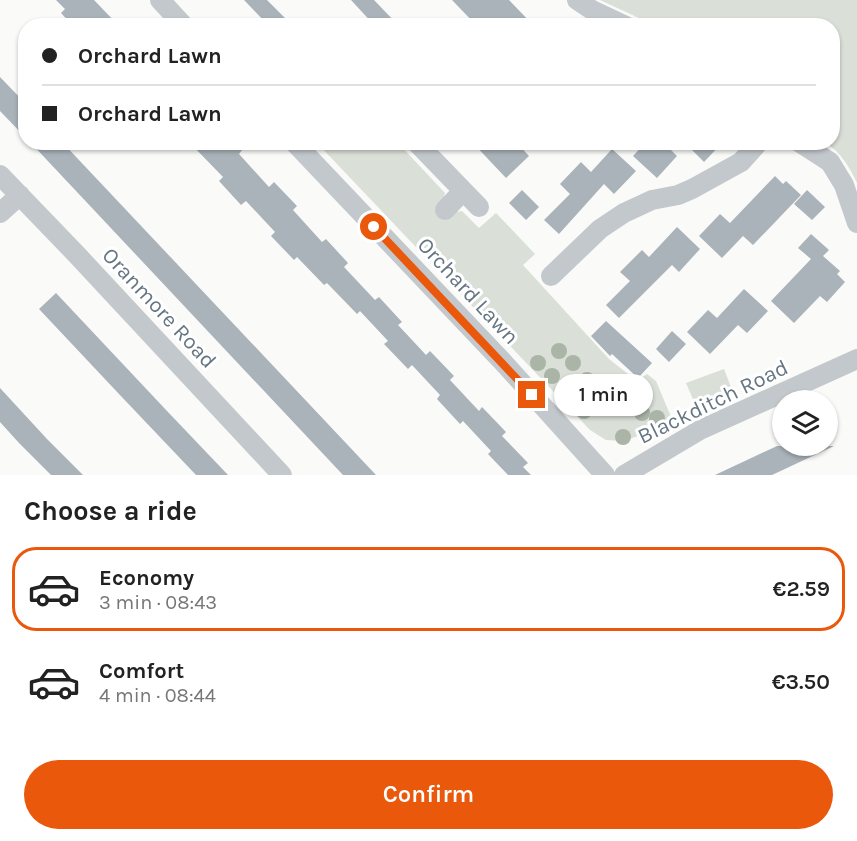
<!DOCTYPE html>
<html lang="en">
<head>
<meta charset="utf-8">
<style>
  body { margin:0; font-family:Karla,sans-serif; background:#f2f2f2; color:#222; height:100vh; display:flex; flex-direction:column; font-size:22px; white-space:nowrap }
  * { box-sizing:border-box; margin:0 }
  p { font-size:20px; color:#767676 }
  .icon { flex:none; width:33px; height:33px; fill:none; stroke:currentColor; stroke-width:2; stroke-linecap:round; stroke-linejoin:round }
  .map { position:relative; height:475px; overflow:hidden }
  .side { display:flex; flex-direction:column; background:#fff; flex:1 }
  .side>* { flex:none }
  .hud { position:absolute; left:18px; top:18px; width:822px; height:132px; border-radius:24px; box-shadow:0 2px 4px #0004; display:grid; align-content:center; height:132px; padding:0 24px; background:#fff }
  .buttons { position:absolute; left:772px; top:390px; display:grid; gap:12px }
  .buttons a { display:grid; place-items:center; width:66px; height:66px; border-radius:50%; background:#fff; box-shadow:0 2px 4px #0004; font-size:30px }
  .end { position:absolute; width:27px; height:27px; margin:-14px; border:8px solid #ea580c; background:#fff; box-shadow:0 0 0 3px #fff }
  .from { border-radius:50% }
  .bubble { position:absolute; height:42px; border-radius:21px; background:#fff; box-shadow:0 2px 4px #0004; font-size:20px; font-weight:600; line-height:42px; text-align:center }
  .hud b { display:flex; align-items:center; gap:21px; height:57px; font-size:22px }
  .hud b+b { border-top:2px solid #e0e0e0 }
  .hud i { width:15px; height:15px; background:#222 }
  ul { padding:0; list-style:none }
  li { display:flex; align-items:center; gap:18px; height:84px; margin:0 12px 9px; padding:0 12px; border:3px solid transparent; border-radius:24px }
  li div { flex:1 }
  li b { display:block; font-size:22px }
  li em { font-style:normal; font-weight:600 }
  li.active { border-color:#ea580c }
  li>.icon { width:54px; height:54px; stroke-width:1.5 }
  h2 { padding:0 24px; font-size:27px; line-height:72px }
  .action { display:flex; gap:12px; margin-top:auto; padding:12px 24px }
  .action a { flex:1; height:69px; border-radius:36px; background:#ea580c; color:#fff; font-size:24px; font-weight:600; line-height:69px; text-align:center }
  .map>svg:first-child { display:block }
  .green { fill:#dadfd7 }
  .building { fill:#aab3b9 }
  .lines { fill:none; stroke-linecap:round; stroke-linejoin:round }
  .minor { stroke:#c3c8cc; stroke-width:20 }
  .tree { fill:#aab4a7 }
  .route { stroke:#ea580c; stroke-width:8 }
  .labels { text-anchor:middle; dominant-baseline:central; stroke-width:6; stroke-linejoin:round; paint-order:stroke }
  .street-label { font-size:22px; fill:#657683; stroke:#fff }
</style>
</head>
<body>
<div class="map">
<svg width="857" height="475" viewBox="0 0 857 475">
  <rect width="100%" height="100%" fill="#fafaf8"/>
  <path class="green" d="M600,0H857V183C849,166 841,153 826,143L832,142V26L654,25Z
    M317,143H398L445,193L443,201L435,209L446,220L455,212L462,211L479,228L496,213L535,254L523,265L609,359L637,381L647,374L656,381L674,424L623,441L606,440L590,430Z
    M724,369L734,395L698,411L686,383Z"/>
  <path class="building" d="M56,0H94L119,26H73L61,13L65,9Z
    M244,0H267L293,26H269Z
    M351,0H374L399,26H375Z
    M452,0H509L534,26H477Z
    M0,77L26,104V138L0,111Z
    M30,142H62L376,475H343Z
    M189,142H235L242,150L239,154L269,187L274,182L297,206L293,210L322,242L326,239L348,263L344,267L375,300L379,297L390,309L402,322L398,325L413,341L426,355L430,351L454,376L450,380L479,411L482,407L506,432L502,436L528,463L523,467L531,475H508L488,454L491,451L463,421L460,424L437,399L440,395L412,365L408,369L384,344L388,341L360,311L357,314L327,283L324,285L297,257L294,260L271,236L275,232L246,201L241,205L219,181L223,177Z
    M472,142H516L529,156L506,178Z
    M646,142H663L677,156L657,178L633,156Z
    M684,142H723L704,162Z
    M612,149L636,171L614,194L604,184L559,234L544,220L570,194L560,184L581,162L591,172Z
    M775,176L783,184L786,181L801,195L753,245L743,236L722,258L699,236L720,214L730,223Z
    M522,190L539,207L526,220L509,203Z
    M807,190L825,207L812,220L794,204Z
    M677,227L700,249L679,272L672,265L619,318L606,305L630,281L620,272L642,250L649,257Z
    M811,234L829,250L823,256L840,271L837,274L845,282L827,302L820,296L794,323L771,301L811,259L798,248Z
    M744,289L768,311L747,333L738,325L710,354L687,332L708,310L717,318Z
    M56,293L167,411L228,475H196L119,394L39,309Z
    M606,321L652,363L638,378L612,354L610,356L591,336Z
    M672,331L686,344L669,362L656,349Z
    M0,388L47,439L83,475H51L19,443L0,422Z
    M777,446H834L772,475H715Z"/>
  <g class="lines">
    <path class="minor" d="M160,0L184,26
      M577,0L592,10L626,26
      M294,142L502,361L605,475
      M416,142L479,207
      M799,142L830,162L844,185L857,223
      M0,175L78,256L282,475
      M445,210L463,191
      M0,213L20,195
      M551,276L600,229L624,213L652,200L678,195L692,189L741,162L759,142
      M624,475L700,430L857,359"/>
  </g>
  <g class="tree">
    <circle cx="559" cy="351" r="8"/>
    <circle cx="538" cy="363" r="8"/>
    <circle cx="573" cy="363" r="8"/>
    <circle cx="552" cy="376" r="8"/>
    <circle cx="587" cy="380" r="8"/>
    <circle cx="569" cy="394" r="8"/>
    <circle cx="602" cy="395" r="8"/>
    <circle cx="584" cy="411" r="8"/>
    <circle cx="642" cy="413" r="8"/>
    <circle cx="657" cy="418" r="8"/>
    <circle cx="623" cy="437" r="8"/>
  </g>
  <g class="lines">
    <path class="route" d="M374,227L532,395"/>
  </g>
  <g class="labels">
    <g class="street-label">
      <text transform="translate(468 291) rotate(47)">Orchard Lawn</text>
      <text transform="translate(159 308) rotate(47)">Oranmore Road</text>
      <text transform="translate(713 402) rotate(-26)">Blackditch Road</text>
    </g>
  </g>
</svg>
<div class="buttons">
<a><svg class="icon" aria-label="layers" viewBox="0 0 24 24"><path d="M12 4l9 5-9 5-9-5zM3 14l9 5 9-5"/></svg></a>
</div>
<i class="end from" style="left:374px;top:227px"></i>
<i class="end" style="left:532px;top:395px"></i>
<div class="bubble" style="left:554px;top:374px;width:99px">1 min</div>
<div class="hud">
<b><i class="from"></i>Orchard Lawn</b>
<b><i></i>Orchard Lawn</b>
</div>
</div>
<section class="side">
<h2>Choose a ride</h2>
<ul>
<li class="active"><svg class="icon" aria-label="car" viewBox="0 0 24 24"><path d="M5 17H2v-5l4-1 3-4h7l3 4 3 1v5h-3M9 17h6M6 11h13"/><circle cx="7" cy="17" r="2"/><circle cx="17" cy="17" r="2"/></svg><div><b>Economy</b><p>3 min · 08:43</p></div><em>€2.59</em></li>
<li><svg class="icon" aria-label="car" viewBox="0 0 24 24"><path d="M5 17H2v-5l4-1 3-4h7l3 4 3 1v5h-3M9 17h6M6 11h13"/><circle cx="7" cy="17" r="2"/><circle cx="17" cy="17" r="2"/></svg><div><b>Comfort</b><p>4 min · 08:44</p></div><em>€3.50</em></li>
</ul>
<div class="action"><a>Confirm</a></div>
</section>
</body>
</html>
